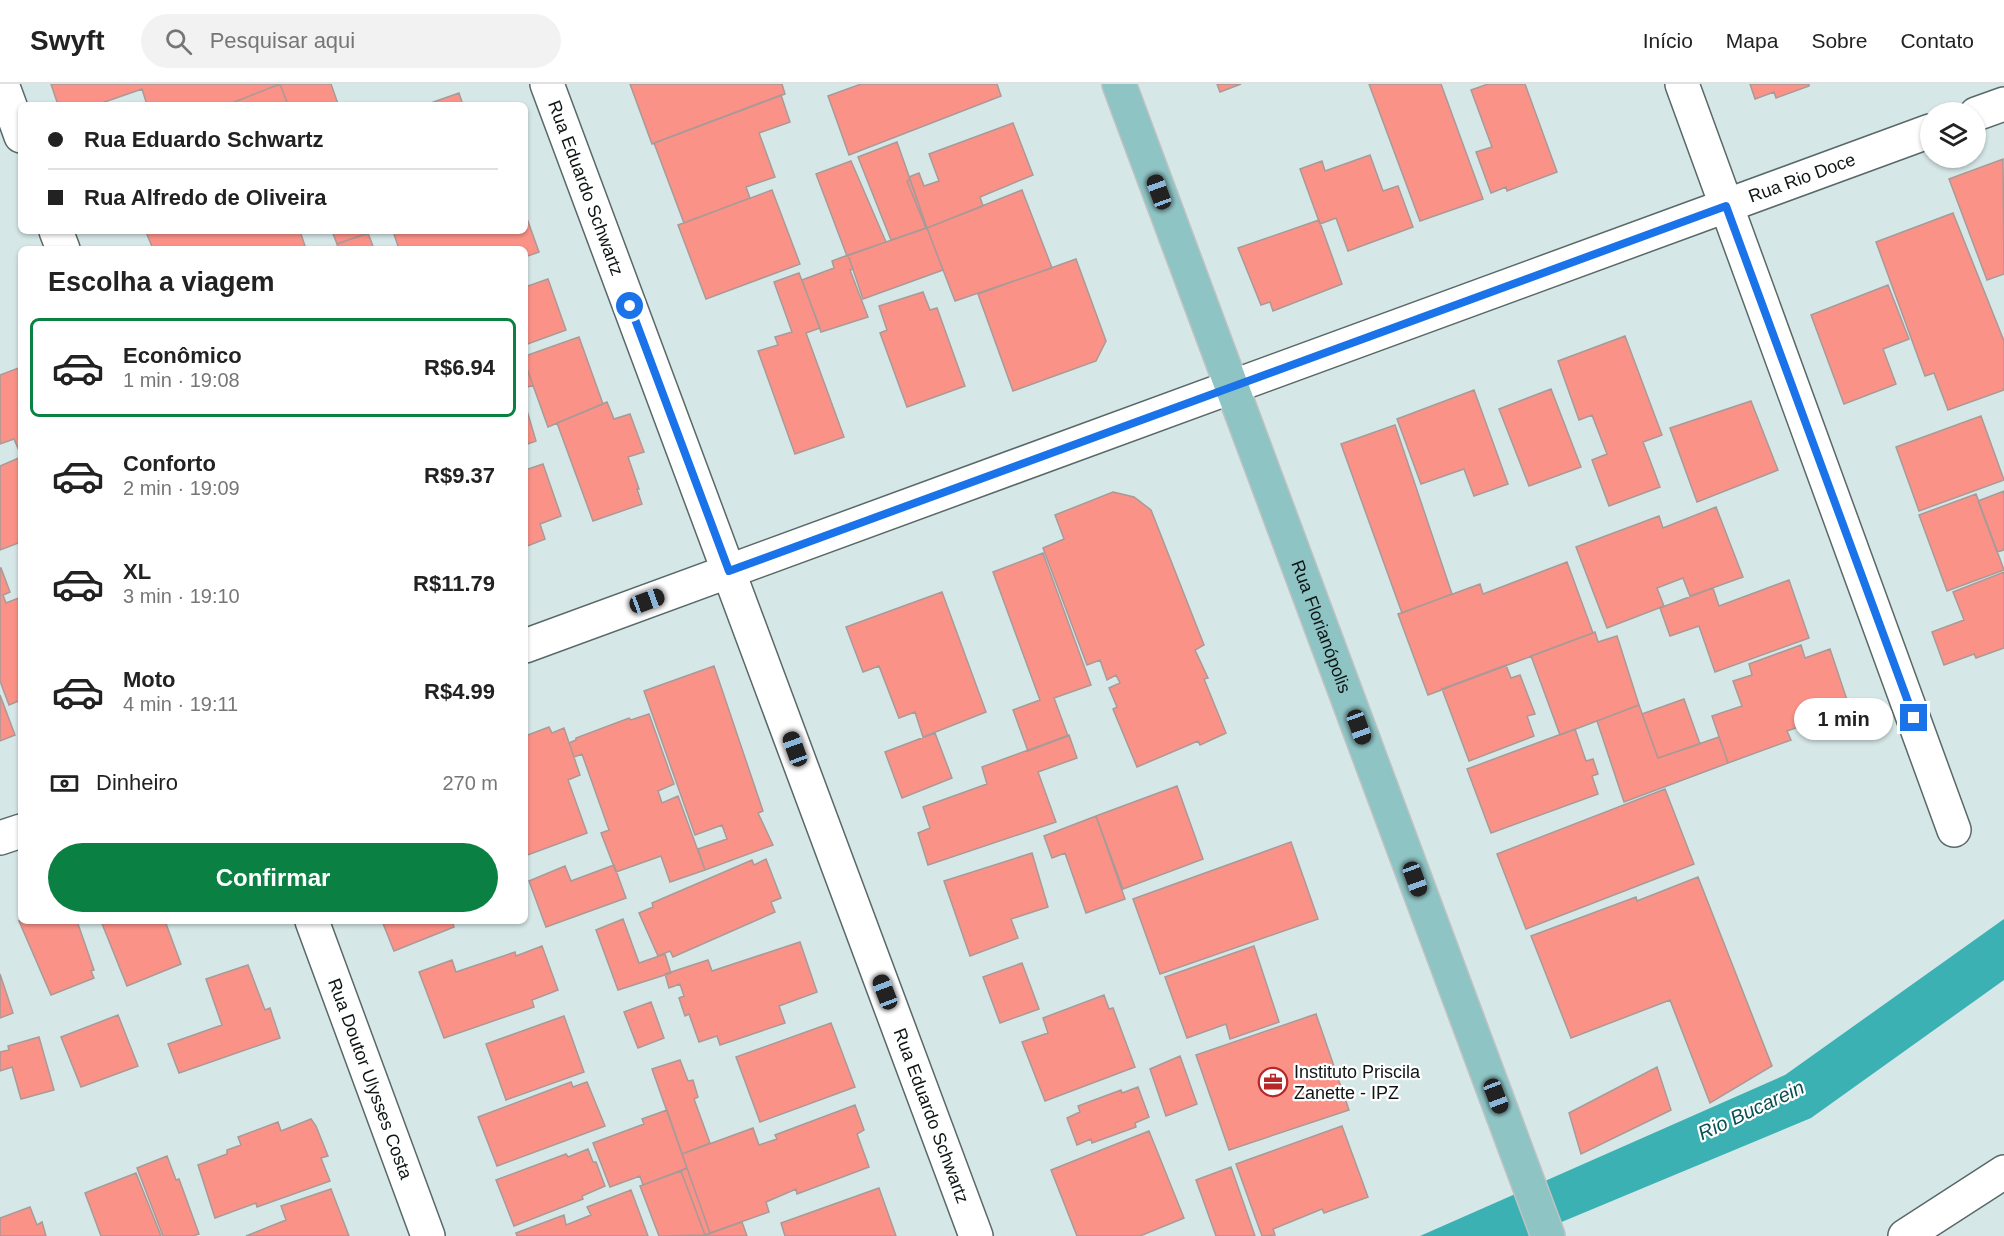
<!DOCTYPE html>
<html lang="pt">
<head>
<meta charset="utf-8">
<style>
  body { margin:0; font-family:Helvetica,sans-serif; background:#f2f2f2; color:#222; height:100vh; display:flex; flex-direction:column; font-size:22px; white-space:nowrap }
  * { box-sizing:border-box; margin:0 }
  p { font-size:20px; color:#767676 }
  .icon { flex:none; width:33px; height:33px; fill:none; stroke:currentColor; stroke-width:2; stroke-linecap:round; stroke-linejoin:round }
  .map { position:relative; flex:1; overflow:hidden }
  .panel { position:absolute; left:18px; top:162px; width:510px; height:678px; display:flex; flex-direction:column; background:#fff; border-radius:9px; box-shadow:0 2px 4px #0004 }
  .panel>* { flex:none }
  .hud { position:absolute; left:18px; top:18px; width:510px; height:132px; border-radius:9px; box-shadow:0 2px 4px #0004; display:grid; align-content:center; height:132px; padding:0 30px; background:#fff }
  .controls { position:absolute; left:1920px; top:18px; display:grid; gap:12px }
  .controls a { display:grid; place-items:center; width:66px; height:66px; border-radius:50%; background:#fff; box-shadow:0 2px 4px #0004; font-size:30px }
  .end { position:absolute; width:27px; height:27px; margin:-14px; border:8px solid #1a73e8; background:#fff; box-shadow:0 0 0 3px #fff }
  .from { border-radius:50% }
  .bubble { position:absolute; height:42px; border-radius:21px; background:#fff; box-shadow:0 2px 4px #0004; font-size:20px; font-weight:700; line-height:42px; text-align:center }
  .car { position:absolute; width:18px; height:36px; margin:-18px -9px; border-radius:8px; box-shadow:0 0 4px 2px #0007; background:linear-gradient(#222 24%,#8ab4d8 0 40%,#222 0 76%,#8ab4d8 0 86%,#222 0) }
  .hud b { display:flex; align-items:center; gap:21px; height:57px; font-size:22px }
  .hud b+b { border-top:2px solid #e0e0e0 }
  .hud i { width:15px; height:15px; background:#222 }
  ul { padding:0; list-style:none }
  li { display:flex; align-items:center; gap:18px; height:99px; margin:0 12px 9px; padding:0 18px; border:3px solid transparent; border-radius:9px }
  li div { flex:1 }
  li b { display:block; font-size:22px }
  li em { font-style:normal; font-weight:700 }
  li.selected { border-color:#0b8043 }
  li>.icon { width:54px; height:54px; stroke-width:1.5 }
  h2 { padding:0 30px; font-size:27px; line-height:72px }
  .pay { display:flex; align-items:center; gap:15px; height:66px; padding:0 30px; font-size:22px }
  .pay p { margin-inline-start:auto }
  .button { display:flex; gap:12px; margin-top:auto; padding:12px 30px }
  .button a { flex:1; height:69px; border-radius:36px; background:#0b8043; color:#fff; font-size:24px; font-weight:700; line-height:69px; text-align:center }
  header { display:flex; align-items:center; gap:36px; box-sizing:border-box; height:84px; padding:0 30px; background:#fff; border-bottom:2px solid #e0e0e0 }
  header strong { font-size:28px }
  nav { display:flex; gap:33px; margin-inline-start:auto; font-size:21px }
  .search { width:420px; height:54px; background:#f2f2f2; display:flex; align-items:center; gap:15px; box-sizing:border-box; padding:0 21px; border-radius:33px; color:#767676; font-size:22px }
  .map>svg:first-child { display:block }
  .water { fill:#3bb1b4 }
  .building { fill:#fb9288; stroke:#a99997; stroke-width:1.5 }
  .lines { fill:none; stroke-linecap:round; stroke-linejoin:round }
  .minor-casing { stroke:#596868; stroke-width:36 }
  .major-casing { stroke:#c1c2c2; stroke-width:36 }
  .minor { stroke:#fff; stroke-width:33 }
  .major { stroke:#8fc4c5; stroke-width:33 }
  .route { stroke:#1a73e8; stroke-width:8 }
  .labels { text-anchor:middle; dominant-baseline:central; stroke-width:4.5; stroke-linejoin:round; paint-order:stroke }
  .street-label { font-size:18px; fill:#0f1515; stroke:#fff }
  .poi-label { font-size:18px; fill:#0f1515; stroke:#fff; text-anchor:start }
  .water-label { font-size:20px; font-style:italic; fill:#0b5052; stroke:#fff }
</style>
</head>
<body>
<header>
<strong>Swyft</strong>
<div class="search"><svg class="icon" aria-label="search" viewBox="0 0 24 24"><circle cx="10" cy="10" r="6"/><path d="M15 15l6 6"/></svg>Pesquisar aqui</div>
<nav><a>Início</a><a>Mapa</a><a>Sobre</a><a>Contato</a></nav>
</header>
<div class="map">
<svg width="2004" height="1152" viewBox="0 0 2004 1152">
  <rect width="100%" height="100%" fill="#d6e7e7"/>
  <path class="water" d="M2004,835V896L1811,1034L1528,1152H1420L1785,991Z"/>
  <path class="building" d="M51,0H280L227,21H147L142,5L96,21H58Z
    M280,0L288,21H227Z
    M280,0H331L338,20L288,21Z
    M630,0H782L785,10L652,60Z
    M861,0H997L1001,12L849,71L828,12Z
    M1217,0H1241L1220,8Z
    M1369,0H1441L1483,115L1420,137Z
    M1488,0H1525L1557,88L1507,107L1506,103L1491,109L1476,68L1492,63L1471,6Z
    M1750,0H1809V2L1776,14L1774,8L1755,15Z
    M459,9L463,21H425Z
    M781,11L790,38L759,49L775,93L746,103L750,114L684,139L654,59Z
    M1013,39L1033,91L980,113L983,122L927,144L909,93L919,89L924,102L939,97L929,70Z
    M897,58L910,95L907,97L926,144L891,156L858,73Z
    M1370,71L1383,107L1398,102L1413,143L1348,167L1336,134L1320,140L1300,85L1322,77L1325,87Z
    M2003,75L2004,190L1987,196L1949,95Z
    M851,77L886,158L847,172L816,90Z
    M910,95L927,144H926L907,97Z
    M772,106L800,180L706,215L678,141Z
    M1022,106L1052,184L955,217L927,144Z
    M525,129L539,168L525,173V165H399L393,147H525Z
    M1953,129L2004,257V306L1948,326L1934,289L1925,292L1876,158Z
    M1319,136L1342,200L1273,227L1270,218L1261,221L1238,164Z
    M927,144L943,186L863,215L848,171Z
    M149,147H300L306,165H153L146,148Z
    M332,147H367L368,149L337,160Z
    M368,149L374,165H338L337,160Z
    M848,171L853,185L850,186L868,233L821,248L802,196L834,184L832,177Z
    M1076,175L1106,257L1096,277L1013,307L978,210Z
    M799,189L820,244L806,249L844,353L795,370L758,267L778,261L775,253L792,248L774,198Z
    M548,195L566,246L525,261V203Z
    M1888,201L1909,255L1883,265L1896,300L1844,320L1811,231Z
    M923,208L930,226L937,224L965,302L907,323L880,249L887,246L879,222Z
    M1625,252L1662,351L1643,358L1660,403L1609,422L1592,376L1607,370L1592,331L1579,336L1558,277Z
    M579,253L603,320L548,343L525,279V272Z
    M525,279L533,301L525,304Z
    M21,283V369H20L14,355L0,360V291Z
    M1551,305L1581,383L1529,402L1499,325Z
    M1474,306L1508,400L1474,412L1464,385L1421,400L1397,335Z
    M1751,317L1778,386L1697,418L1670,344Z
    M607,318L614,335L630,330L644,368L628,373L639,405H637L642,420L593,437L557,339Z
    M525,320L536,357L525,361Z
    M1981,332L2004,396L1919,427L1896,363Z
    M1395,341L1452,510L1402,529L1341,360Z
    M21,373V458L0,466V382Z
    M543,380L561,432L540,440L545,455L525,463V386Z
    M2004,407V466L1997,468L1978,417Z
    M1113,408L1134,413L1151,426L1204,561L1195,566L1208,594L1204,595L1226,649L1200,661L1198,657L1137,683L1113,625L1117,623L1109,604L1120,599L1116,591L1107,596L1100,576L1087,581L1043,464L1064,455L1055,431Z
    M1976,410L2004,486L1947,507L1919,431Z
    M1716,423L1743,493L1690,512L1683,494L1657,504L1664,522L1607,544L1576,463L1659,432L1663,444Z
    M1043,469L1091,601L1054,614L1068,652L1028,667L1013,626L1040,616L993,488Z
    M1567,478L1593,549L1428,611L1398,530L1480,500L1483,510Z
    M0,484H1L10,508L3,511L6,519L21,513V616L9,621L0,597Z
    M2004,488V564L1976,574L1974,570L1944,581L1932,548L1964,536L1953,508Z
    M1789,496L1809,554L1715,588L1699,542L1670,552L1660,524L1713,504L1719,522Z
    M942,508L986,628L923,653L915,628L899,634L879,582L863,588L846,543Z
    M1595,548L1598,558L1617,552L1639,621L1560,651L1531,572Z
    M1801,561L1805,574L1830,565L1850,625L1787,647L1791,656L1728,679L1712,632L1742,622L1733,597L1752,591L1749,580Z
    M1506,581L1511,594L1520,591L1535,630L1527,632L1534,652L1469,677L1442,605Z
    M714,582L763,727L758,729L773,761L705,786L698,765L727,755L722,741L695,751L644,607Z
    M0,611L15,651L0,657Z
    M1684,615L1700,660L1658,674L1642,630Z
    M1639,621L1658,674L1719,653L1728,679L1624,718L1597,637Z
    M649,630L674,700L658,707L662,719L678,712L705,786L670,798L661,772L616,788L601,749L609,746L582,670L574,673L569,659L576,656V654L629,634L631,636Z
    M549,643L552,649L564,644L580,691L568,696L587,749L525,772V652Z
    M1575,645L1586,677L1593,675L1598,690L1592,692L1598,710L1491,749L1467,685Z
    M935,649L952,694L902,714L885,668Z
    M1069,651L1077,674L1038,688L1056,738L928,781L918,749L930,744L923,723L987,700L982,683Z
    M1177,702L1203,775L1123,805L1096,732Z
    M1665,705L1694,780L1526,845L1497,770Z
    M1096,732L1125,815L1086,829L1065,769L1052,774L1044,752Z
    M1291,758L1318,835L1160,890L1133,815Z
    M1032,769L1048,823L1011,835L1018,854L970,872L944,797Z
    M766,775L781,814L771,818L775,828L673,873L670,867L658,872L639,829L653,823L652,819L752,776L754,781Z
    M614,781L626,814L546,843L529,797L565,782L571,797Z
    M1698,793L1772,982L1710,1019L1670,916L1571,954L1531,852L1636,813L1637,817Z
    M623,835L639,879L665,870L671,889L618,906L596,846Z
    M19,837H77L94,886L91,887L94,894L51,911Z
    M101,837H165L181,880L127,902Z
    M382,837H452L454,843L394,867Z
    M800,858L817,908L779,922L785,939L720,961L717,952L699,958L689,930L685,932L679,914L684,912L680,900L669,904L665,890L708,876L712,887Z
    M542,862L558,906L532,916L534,923L444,954L419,888L452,876L456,888L515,868L516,872Z
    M1254,862L1279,938L1230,955L1226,940L1187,954L1165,893Z
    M1022,879L1039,925L1000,939L983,893Z
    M248,881L265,926L270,924L280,954L179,989L168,960L222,941L206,895Z
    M0,890L13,929L0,934Z
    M1104,911L1109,925L1113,924L1135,983L1045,1017L1022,958L1048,949L1043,934Z
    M651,918L664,954L638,964L624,928Z
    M1316,930L1349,1026L1229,1066L1196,971Z
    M118,931L138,982L81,1003L61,953Z
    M564,932L584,988L506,1016L486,960Z
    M831,939L855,1003L760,1038L736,973Z
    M39,953L54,1006L21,1015L12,983L0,987V968L9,966L8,962Z
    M1180,972L1197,1020L1166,1032L1150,985Z
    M680,976L688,997L693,996L698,1013L694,1015L710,1059L682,1070L652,985Z
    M1657,983L1671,1026L1581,1070L1569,1029Z
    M571,998L573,1003L587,998L605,1042L497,1082L478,1033Z
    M1138,1003L1149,1033L1135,1039L1136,1043L1092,1059L1091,1055L1077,1061L1067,1034L1080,1028L1078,1022L1121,1006L1122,1009Z
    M855,1021L864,1046L857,1050L869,1083L797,1110L796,1105L766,1118L769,1128L710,1149L682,1070L753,1044L759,1061L777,1055L775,1051Z
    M667,1026L687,1084L643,1101L640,1092L610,1103L593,1059L644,1040L642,1035Z
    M311,1035L316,1042L328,1072L321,1074L330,1097L257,1123L256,1119L215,1134L198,1081L227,1070V1066L241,1061L238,1053L278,1038L281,1047Z
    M1342,1042L1368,1113L1324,1129L1322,1125L1273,1145L1275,1151L1262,1152L1236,1080Z
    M1149,1047L1184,1134L1140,1152H1077L1051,1086Z
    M588,1065L593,1078H596L605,1102L582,1112L583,1115L514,1142L496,1096L566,1070L568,1073Z
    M167,1072L176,1096L179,1095L199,1150L193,1152H163L137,1084Z
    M1231,1083L1255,1152H1216L1196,1096Z
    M687,1084L710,1149L705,1151L681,1087Z
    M681,1087L705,1151L659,1152L640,1102Z
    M136,1089L161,1152H101L85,1109Z
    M879,1104L896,1152H785L781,1139Z
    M331,1105L349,1152H246L286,1136L281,1122Z
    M631,1106L648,1152H517L516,1149L564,1131L566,1141L591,1131L587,1123Z
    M30,1123L37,1141L42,1138L46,1152H0V1134Z
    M742,1138L747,1152H703Z"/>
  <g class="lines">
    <g class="minor-casing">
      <g id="minor">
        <path d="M2,0L21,52"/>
        <path id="s1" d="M547,0L976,1152"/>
        <path d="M1682,0L1954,746"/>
        <path d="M1976,30L2004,20"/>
        <path d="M56,147L63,165"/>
        <path id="s2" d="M525,562L1930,47"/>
        <path d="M0,754L21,747"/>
        <path id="s3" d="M312,837L428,1152"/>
        <path d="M1905,1152L2004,1088"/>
      </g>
    </g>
    <g class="major-casing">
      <g id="major">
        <path id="s4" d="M1119,0L1548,1152"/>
      </g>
    </g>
    <use href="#minor" class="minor"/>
    <use href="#major" class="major"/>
  </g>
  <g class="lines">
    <path class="route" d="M630,222L729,487L1726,122L1914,634"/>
  </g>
  <defs>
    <g id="office-ring" transform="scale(1.5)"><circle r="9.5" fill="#fff" stroke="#b72728" stroke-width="1.5"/><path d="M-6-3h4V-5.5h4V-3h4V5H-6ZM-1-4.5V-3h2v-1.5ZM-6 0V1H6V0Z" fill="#b72728"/></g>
  </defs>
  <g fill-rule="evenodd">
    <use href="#office-ring" x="1273" y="998"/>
  </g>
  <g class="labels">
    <g class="street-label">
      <text stroke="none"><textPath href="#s2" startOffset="1360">Rua Rio Doce</textPath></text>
      <text stroke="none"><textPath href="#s1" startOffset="111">Rua Eduardo Schwartz</textPath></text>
      <text stroke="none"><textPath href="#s4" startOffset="579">Rua Florianópolis</textPath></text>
      <text stroke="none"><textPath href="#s3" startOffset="168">Rua Doutor Ulysses Costa</textPath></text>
      <text stroke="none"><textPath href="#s1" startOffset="1101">Rua Eduardo Schwartz</textPath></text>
    </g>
    <g class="poi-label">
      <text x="1294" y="988">Instituto Priscila<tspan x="1294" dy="21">Zanette - IPZ</tspan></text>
    </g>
    <g class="water-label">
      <text transform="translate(1751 1026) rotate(-25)">Rio Bucarein</text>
    </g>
  </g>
</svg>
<div class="controls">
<a><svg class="icon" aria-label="layers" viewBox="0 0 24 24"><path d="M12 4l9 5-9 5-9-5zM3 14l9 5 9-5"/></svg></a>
</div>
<i class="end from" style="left:630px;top:222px"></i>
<i class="end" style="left:1914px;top:634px"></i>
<div class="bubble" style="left:1794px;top:614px;width:99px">1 min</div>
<i class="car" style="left:1159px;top:108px;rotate:340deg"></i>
<i class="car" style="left:647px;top:517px;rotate:70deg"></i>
<i class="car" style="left:1359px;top:643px;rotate:160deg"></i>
<i class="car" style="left:795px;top:665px;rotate:340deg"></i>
<i class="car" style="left:1415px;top:795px;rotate:160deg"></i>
<i class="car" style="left:885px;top:908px;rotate:339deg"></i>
<i class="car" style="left:1496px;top:1012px;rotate:159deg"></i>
<div class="hud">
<b><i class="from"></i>Rua Eduardo Schwartz</b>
<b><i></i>Rua Alfredo de Oliveira</b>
</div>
<section class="panel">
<h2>Escolha a viagem</h2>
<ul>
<li class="selected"><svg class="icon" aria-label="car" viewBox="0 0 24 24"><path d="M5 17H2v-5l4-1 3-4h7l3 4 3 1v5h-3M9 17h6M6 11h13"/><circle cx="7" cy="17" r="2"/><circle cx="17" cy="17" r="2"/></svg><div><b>Econômico</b><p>1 min · 19:08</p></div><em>R$6.94</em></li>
<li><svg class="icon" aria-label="car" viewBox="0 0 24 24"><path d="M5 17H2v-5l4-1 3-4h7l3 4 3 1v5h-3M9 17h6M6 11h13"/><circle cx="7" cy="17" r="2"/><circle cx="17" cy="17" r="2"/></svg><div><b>Conforto</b><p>2 min · 19:09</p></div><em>R$9.37</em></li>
<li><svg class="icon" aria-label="car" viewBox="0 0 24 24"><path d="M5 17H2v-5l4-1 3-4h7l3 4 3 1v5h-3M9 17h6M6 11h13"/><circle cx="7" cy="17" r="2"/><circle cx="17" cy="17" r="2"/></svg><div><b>XL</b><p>3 min · 19:10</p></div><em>R$11.79</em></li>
<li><svg class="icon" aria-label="car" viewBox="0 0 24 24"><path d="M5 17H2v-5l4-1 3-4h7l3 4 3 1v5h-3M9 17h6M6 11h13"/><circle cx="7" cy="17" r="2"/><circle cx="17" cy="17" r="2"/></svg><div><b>Moto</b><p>4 min · 19:11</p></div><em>R$4.99</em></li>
</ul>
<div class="pay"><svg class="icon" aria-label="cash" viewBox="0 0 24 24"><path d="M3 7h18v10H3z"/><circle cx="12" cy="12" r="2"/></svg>Dinheiro<p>270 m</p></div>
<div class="button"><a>Confirmar</a></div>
</section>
</div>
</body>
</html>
